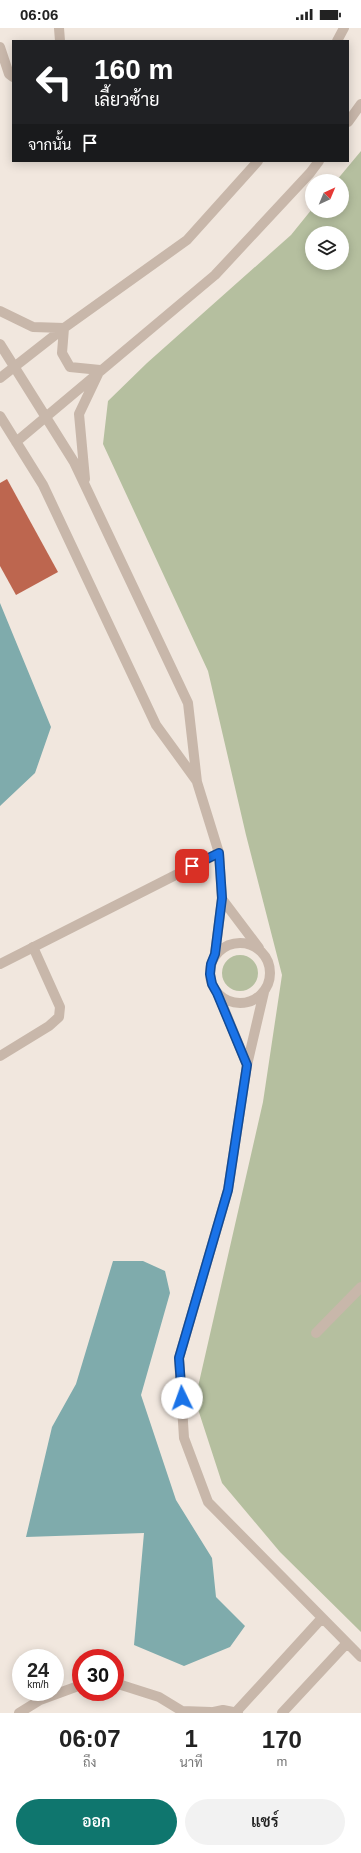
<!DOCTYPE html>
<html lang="th">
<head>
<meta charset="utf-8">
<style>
	body { margin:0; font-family:Arial,Sarabun,sans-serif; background:#f2f2f2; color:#222; height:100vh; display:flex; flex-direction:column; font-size:15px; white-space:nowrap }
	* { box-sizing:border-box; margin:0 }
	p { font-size:13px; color:#767676 }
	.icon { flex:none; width:22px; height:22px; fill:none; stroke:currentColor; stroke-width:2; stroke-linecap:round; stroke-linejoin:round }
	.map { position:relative; height:1685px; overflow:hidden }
	.details { display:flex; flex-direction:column; background:#fff; flex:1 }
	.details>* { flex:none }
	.top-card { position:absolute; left:12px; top:12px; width:337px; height:122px; border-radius:0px; box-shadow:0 2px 10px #0003; background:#202124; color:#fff; overflow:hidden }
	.needle { width:26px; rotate:44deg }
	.tools { position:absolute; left:305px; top:146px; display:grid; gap:8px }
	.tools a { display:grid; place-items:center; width:44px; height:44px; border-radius:50%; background:#fff; box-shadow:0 2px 10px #0003; font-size:20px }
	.speed { position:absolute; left:12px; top:1621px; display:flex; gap:8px; font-size:20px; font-weight:700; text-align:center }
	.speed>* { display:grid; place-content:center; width:52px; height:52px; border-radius:50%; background:#fff; box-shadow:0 2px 10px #0003; line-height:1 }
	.speed small { font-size:10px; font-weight:400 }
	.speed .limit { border:6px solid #d22; background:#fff; color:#111 }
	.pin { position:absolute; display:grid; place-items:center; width:34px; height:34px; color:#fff; margin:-17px; border-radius:8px; box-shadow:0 2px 6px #0006 }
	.me { position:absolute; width:44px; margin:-22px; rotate:357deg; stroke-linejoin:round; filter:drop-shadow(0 0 3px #0008) }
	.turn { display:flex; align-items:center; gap:14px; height:84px; padding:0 16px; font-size:18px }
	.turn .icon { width:52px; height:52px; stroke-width:2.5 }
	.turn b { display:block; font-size:28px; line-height:34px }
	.then { display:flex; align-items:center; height:38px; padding:0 16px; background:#0003; gap:8px; font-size:15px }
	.eta { display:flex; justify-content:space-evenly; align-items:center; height:68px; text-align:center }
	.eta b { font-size:24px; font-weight:600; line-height:28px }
	.cta { display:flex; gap:8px; margin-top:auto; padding:8px 16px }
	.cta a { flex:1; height:46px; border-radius:24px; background:#0f766e; color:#fff; font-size:16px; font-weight:600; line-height:46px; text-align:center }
	.cta a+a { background:#f2f2f2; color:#222 }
	.status { display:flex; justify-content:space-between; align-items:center; height:28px; padding:0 20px; background:#fff; direction:ltr }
	.status svg { height:11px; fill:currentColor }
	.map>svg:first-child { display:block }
	.green { fill:#b5bf9f; fill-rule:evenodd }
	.water { fill:#7fabac }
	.building { fill:#bd664f }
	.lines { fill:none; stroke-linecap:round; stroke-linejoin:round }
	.service { stroke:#c8b7aa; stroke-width:10 }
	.minor { stroke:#c8b7aa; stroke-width:10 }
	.route-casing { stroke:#114b97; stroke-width:10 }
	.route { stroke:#1a73e8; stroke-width:7 }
</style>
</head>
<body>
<div class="status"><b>06:06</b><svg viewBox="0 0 49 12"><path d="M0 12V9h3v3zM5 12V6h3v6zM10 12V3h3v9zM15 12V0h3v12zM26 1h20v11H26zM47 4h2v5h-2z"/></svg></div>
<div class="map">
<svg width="361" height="1685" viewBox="0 0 361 1685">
	<rect width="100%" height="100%" fill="#f1e7de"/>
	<!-- green -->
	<path class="green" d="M361,123v1481l-81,-80 -58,-69 -27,-83 68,-298 19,-127 -36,-140 -38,-164 -105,-227 5,-43 39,-38 144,-128 21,-26v2h30v-30h-6zM312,205h30v30h-30z
		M222 945a18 18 0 1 1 36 0a18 18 0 1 1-36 0Z"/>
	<!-- water -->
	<path class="water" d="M0,575l51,124 -16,46 -35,33z
		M113,1233h30l22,10 5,22 -29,102 35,105 36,58 4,39 29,29 -15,21 -46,19 -50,-21 10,-112 -118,4 26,-110 24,-43z"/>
	<!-- building -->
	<path class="building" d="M7,451l51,93 -42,23 -16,-29v-83z"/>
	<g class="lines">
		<!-- service -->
		<path class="service" d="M0,1028l49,-30 10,-9 1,-10 -27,-60"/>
		<!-- minor -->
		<path class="minor" d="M59,0l1,13
			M337,13l7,-13
			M0,19l9,27 4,3
			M348,94l13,-18
			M0,283l33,16 31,1
			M64,300l-2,25 8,14 30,3
			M0,316l74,118 114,241 9,79 22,71 3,46
			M0,350l64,-50 123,-88 71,-79
			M0,388l43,69 113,240 40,55
			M16,414l199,-167 95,-102 9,-12
			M85,451l-6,-65 19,-40
			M210 945a30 30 0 1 1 60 0a30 30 0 1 1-60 0Z
			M215,926l7,-55 37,49
			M0,936l219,-111
			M218,966l29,71 17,-73
			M247,1037l-19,125 -49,168 5,80 24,64 153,155
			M316,1305l45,-46
			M115,1655l44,14 23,14
			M236,1684l86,-94
			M19,1685l21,-13 41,-15
			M183,1685l-1,-2 29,1
			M209,1685l14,-3 15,3
			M282,1685l65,-70"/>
	</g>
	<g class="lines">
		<!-- route casing -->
		<g class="route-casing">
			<path id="route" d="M182,1370l-3,-40 49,-168 19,-125 -30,-72 -5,-9 -2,-10 1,-10 4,-10 7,-56 -3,-45 -27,13"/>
		</g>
		<!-- route -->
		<use href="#route" class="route"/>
	</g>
</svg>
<div class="tools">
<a><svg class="needle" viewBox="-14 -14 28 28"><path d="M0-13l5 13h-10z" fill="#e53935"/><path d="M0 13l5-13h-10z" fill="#767676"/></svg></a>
<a><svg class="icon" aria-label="layers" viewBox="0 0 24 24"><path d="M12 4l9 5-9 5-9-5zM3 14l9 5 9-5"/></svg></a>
</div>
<div class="speed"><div>24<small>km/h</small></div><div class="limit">30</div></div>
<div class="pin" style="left:192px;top:838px;background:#d93025"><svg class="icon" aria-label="arrive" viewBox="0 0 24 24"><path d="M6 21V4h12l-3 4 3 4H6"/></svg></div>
<svg class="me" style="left:182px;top:1370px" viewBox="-20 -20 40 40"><circle r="19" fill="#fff"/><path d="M0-13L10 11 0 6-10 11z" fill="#1a73e8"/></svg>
<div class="top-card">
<div class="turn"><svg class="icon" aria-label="left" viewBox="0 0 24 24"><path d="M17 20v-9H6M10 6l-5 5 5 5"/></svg><div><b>160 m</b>เลี้ยวซ้าย</div></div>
<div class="then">จากนั้น<svg class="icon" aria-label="arrive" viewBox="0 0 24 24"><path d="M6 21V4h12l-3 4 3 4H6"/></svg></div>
</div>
</div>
<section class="details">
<div class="eta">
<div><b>06:07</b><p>ถึง</p></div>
<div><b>1</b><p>นาที</p></div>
<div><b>170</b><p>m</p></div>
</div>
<div class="cta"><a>ออก</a><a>แชร์</a></div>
</section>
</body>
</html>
